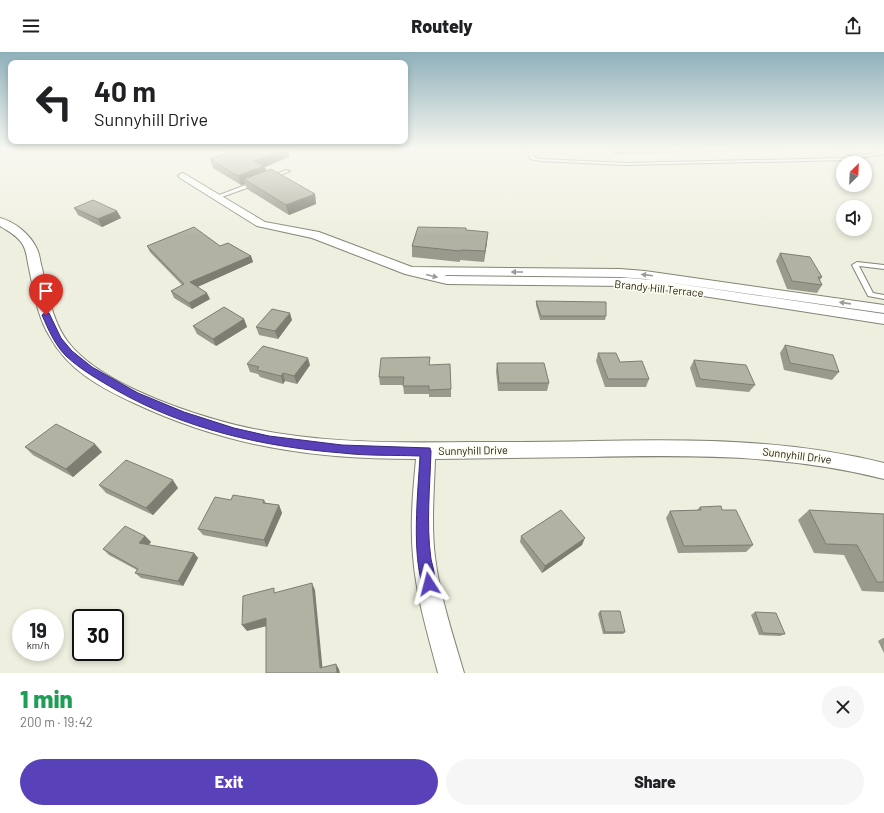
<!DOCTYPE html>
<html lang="en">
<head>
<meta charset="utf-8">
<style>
	body { margin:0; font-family:Barlow,sans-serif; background:#f6f6f6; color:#202124; height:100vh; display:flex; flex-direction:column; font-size:15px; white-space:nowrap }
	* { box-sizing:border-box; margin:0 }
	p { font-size:13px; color:#757577 }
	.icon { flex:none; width:22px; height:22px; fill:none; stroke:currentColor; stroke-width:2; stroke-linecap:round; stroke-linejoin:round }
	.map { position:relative; height:621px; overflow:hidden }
	.details { display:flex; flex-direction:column; background:#fff; flex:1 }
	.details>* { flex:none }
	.hud { position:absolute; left:8px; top:8px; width:400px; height:84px; border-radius:8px; box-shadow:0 2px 6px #0003; background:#fff; color:#202124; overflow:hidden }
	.needle { width:26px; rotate:24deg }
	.buttons { position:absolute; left:836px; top:104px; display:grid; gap:8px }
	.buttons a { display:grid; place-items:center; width:36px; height:36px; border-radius:50%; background:#fff; box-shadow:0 2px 6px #0003; font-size:20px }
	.speed { position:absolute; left:12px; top:557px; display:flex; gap:8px; font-size:20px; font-weight:700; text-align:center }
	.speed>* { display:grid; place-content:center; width:52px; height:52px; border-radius:50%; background:#fff; box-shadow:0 2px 6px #0003; line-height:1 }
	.speed small { font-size:10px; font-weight:400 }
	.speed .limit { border:2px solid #111; border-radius:6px; background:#fff; color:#111 }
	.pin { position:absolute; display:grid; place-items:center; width:34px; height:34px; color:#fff; margin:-41px -17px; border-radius:50% 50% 50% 0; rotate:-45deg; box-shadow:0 0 4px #0007 }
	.pin .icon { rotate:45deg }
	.me { position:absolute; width:44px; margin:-22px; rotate:351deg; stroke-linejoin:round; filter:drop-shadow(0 0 3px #0008) }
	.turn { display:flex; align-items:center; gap:14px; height:84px; padding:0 20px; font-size:18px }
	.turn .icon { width:52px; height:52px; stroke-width:2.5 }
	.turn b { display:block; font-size:28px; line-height:34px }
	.round { display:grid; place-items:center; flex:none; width:42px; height:42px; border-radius:21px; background:#f6f6f6 }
	.headline { display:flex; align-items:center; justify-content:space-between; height:68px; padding:0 20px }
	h1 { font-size:24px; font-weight:800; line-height:30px; color:#1e9e55 }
	.action { display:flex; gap:8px; margin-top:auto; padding:8px 20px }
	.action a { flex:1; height:46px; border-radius:24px; background:#5941ba; color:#fff; font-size:16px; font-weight:800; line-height:46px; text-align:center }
	.action a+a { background:#f6f6f6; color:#202124 }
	header { display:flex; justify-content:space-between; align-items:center; height:52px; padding:0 20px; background:#fff; font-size:18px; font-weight:800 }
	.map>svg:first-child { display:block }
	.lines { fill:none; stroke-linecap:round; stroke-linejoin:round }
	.lane-casing { stroke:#848476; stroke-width:2 }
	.street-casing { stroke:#848476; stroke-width:2 }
	.lane { fill:#fff; fill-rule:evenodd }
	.street { fill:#fff; fill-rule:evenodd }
	.wall { fill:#99998c }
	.shaded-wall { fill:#7d7d72 }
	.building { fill:#b2b2a3; stroke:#7d7d72 }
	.oneway { fill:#9b9b99 }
	.route { fill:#5941ba; stroke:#3a2a79 }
	.labels { text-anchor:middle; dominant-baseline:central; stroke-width:3; stroke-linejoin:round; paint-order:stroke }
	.street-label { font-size:11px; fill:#21211c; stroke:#fdfced }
</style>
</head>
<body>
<header><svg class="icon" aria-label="menu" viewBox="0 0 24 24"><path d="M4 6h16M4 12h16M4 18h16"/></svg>Routely<svg class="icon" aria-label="share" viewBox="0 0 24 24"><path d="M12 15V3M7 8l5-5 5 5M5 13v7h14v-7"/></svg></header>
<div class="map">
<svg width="884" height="621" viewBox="0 0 884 621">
	<rect width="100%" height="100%" fill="#efefe0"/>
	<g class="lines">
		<!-- lane casing -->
		<g class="lane-casing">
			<path id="lane" d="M527,97h4l3,8 7,2 84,4 221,-5 8,-2 -20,-7c7,0 12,2 18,4 11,2 21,1 32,-1v2l-38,6 -221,5 -84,-4 -11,-2z
				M286,118l4,1 -19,8 -4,-1z
				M256,129l3,2 -1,1 -39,14 -5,-1z
				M857,210l27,3v4l-25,-3 14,27 11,2v4l-16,-3 -16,-31z"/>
		</g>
		<!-- street casing -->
		<g class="street-casing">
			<path id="street" d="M875,97h9v5l-8,-3z
				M183,121l82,49 54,10 93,35 208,2 25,2 239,34v8l-239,-34 -25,-2 -176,-2 3,1 181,2 24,2 232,34v10l-232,-36 -24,-2 -181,-2 -42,-10 -93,-36 -55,-12 -77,-48 -2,-2 2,-2z
				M0,166c15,4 30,16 37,31 3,6 3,13 5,19 6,25 10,53 26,74 29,38 104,65 149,78 83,24 170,23 256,22 40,0 80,0 119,-1 100,-2 195,-2 292,22v16c-99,-25 -193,-24 -295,-22 -51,1 -102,1 -154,2 -1,32 -4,65 0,98 5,40 18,78 29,116h-26c-10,-38 -22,-77 -25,-117 -3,-32 0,-65 3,-97 -103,0 -188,-12 -282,-56 -33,-15 -66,-33 -84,-66 -13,-21 -16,-45 -21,-69 -2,-8 -2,-16 -6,-23 -5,-9 -15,-14 -23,-19z"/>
		</g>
		<!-- lane -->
		<use href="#lane" class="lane"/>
		<!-- street -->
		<use href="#street" class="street"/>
	</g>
	<!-- wall -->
	<path class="wall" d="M240,97h48l1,8 -24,10 1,4 49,23 1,10 -27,11 -42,-26 -2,-5 -4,1 -28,-17 -3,-9z
		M609,97h189v1h-15v1l-108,1 -2,-2 -1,3 -60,1z
		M74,156l43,3 4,7 -19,9 -24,-12z
		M466,178l21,12 -3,20 -24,-2v2l-48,-5v-11z
		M147,194h73l31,10 2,6 -56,25 13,12 -18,10 -18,-11 -3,-7 11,-6 -32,-33z
		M780,201l42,24 -2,3 2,5 -5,8 -30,-4 -11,-28z
		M536,249l70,15 -1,4h-65l-4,-15z
		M244,267l3,8 -31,19 -19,-12 -4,-8z
		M292,268l-14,19 -19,-4 -3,-8z
		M785,293l54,27 -7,8 -48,-10 -4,-17z
		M598,301l22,9 29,17 -3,8h-41l-9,-26z
		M694,308l61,25 -6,7 -53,-5 -6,-19z
		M497,311l52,20 -2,8h-49l-2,-20z
		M247,312l63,1 -13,19 -12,-3 -2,3 -23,-7 -2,-3 -8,-2z
		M430,313l21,24v8h-22v-3h-25l-1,-9h-23l-1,-8z
		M25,395l77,5 -29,25 -40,-22z
		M99,433l79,3 -25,27 -47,-22z
		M231,448h33l2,3 13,2 3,8 -15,34 -64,-12 -5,-6z
		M700,455l22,3 31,35 -7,7 -68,1 -12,-35 4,-7 27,-1z
		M809,458l75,4v78l-22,-1 -18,-36 -30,-2 -16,-33z
		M145,484l6,6 -3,3 46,8 4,5 -15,28 -42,-8 -6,-5 2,-3 -28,-15 -6,-6z
		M521,484l61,9 -40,28 -22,-31z
		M600,559l25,21 -2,2h-20l-5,-20z
		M755,560l30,22 -5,2 -21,-1 -8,-20z
		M883,586h1v15l-6,-12z"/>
	<!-- shaded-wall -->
	<path class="shaded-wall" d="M285,97h3l1,8 -24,10 2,9 -23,3 1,5 -4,1 -3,-9 16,-15z
		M315,142l1,10 -27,11 -3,-10z
		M117,159l4,7 -19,9 -4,-8z
		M488,180l-1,10 -3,20 1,-11z
		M251,204l2,6 -60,27 -3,-7z
		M207,241l3,6 -18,10 -3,-6z
		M290,261l2,7 -14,19 -3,-8z
		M244,267l3,8 -31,19 -3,-7z
		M308,306l2,7 -13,19 -3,-8z
		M283,321l2,8 -2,3 -2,-8z
		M95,392l7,8 -29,25 -7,-8z
		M173,428l5,8 -25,27 -7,-7z
		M279,453l3,8 -15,34 -3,-7z
		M145,484l6,6 -6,7 -6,-6z
		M585,486l-3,7 -40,28 3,-7z
		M194,501l4,5 -15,28 -5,-5z
		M312,531l3,7 8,83 -3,-5z
		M266,566l5,7 -24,6 -5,-6z
		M336,612l3,5 1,4h-3z"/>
	<!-- building -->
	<path class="building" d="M240,97h45l-31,12 10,5 -26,10 -28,-17z
		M271,117l44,25 -29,11 -42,-26z
		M93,148l24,11 -19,8 -24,-11z
		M194,175l26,19 8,-3 23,13 -61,26 17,11 -18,10 -18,-12 13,-7 -37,-38z
		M418,175l48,1v2l22,2 -3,19 -24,-1 -1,1 -48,-5z
		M780,201l30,4 12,20h-4l4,8 -30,-4z
		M536,249l70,1v14h-65z
		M224,255l20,12 -31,20 -20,-13z
		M272,257l18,4 -15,18 -19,-4z
		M785,293l48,10 6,17 -49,-9z
		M263,294l45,12 -14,18 -11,-3 -2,3 -24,-6 2,-3 -12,-3z
		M598,301h18l4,9 22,-1 7,18h-41z
		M430,305l-1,8 21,-1 1,25 -22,1v-4h-26l1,-9h-25l2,-19z
		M694,308l52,5 9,20 -55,-6z
		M497,311h47l5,20h-50z
		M56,372l39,20 -29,25 -41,-22z
		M126,408l47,20 -27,28 -47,-23z
		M233,443l31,5 -1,3 16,2 -15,35 -66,-11 17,-32 16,3z
		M721,454l1,4h14l17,35 -69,1 -14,-35 31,-1 -1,-3z
		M561,458l24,28 -40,28 -24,-30z
		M809,458l75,4v68h-7l-20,-37 -31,-1z
		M125,474l20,10 -6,7 55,10 -16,28 -43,-8 3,-4 -35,-20z
		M312,531l8,85 16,-4 1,9h-71v-55l-24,7 1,-29 31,-8v5z
		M600,559h20l5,21h-20z
		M755,560l21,1 9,21 -22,-1z"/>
	<!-- one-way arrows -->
	<defs><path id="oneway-solid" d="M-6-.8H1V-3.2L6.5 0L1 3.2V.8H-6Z"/></defs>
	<g class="oneway">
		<use href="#oneway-solid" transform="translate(517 220) rotate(-180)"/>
		<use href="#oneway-solid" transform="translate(647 223) rotate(-173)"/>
		<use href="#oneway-solid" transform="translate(432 224) rotate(14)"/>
		<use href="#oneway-solid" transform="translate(845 251) rotate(-172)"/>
	</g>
	<!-- sky -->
	<linearGradient id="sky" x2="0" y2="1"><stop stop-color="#8fb0ba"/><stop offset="0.53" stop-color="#f8f8f1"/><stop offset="1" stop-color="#f8f8f1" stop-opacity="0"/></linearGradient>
	<rect width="884" height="184" fill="url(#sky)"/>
	<!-- route -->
	<path class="route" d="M46,260l3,1 12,25 11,13 20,16 46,26 46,19 50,16 35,8 73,9 88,3 1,3c-1,36 -5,73 0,108 2,9 6,21 3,30l-5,2 -5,-2c-13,-33 -6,-97 -4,-133 -26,-1 -52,0 -78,-3 -78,-6 -158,-24 -226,-63 -17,-10 -35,-20 -50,-34 -11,-11 -18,-27 -24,-41z"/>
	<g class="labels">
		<!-- street labels -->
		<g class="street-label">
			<text transform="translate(659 236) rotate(6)">Brandy Hill Terrace</text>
			<text transform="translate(473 398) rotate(-1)">Sunnyhill Drive</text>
			<text transform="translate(797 403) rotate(7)">Sunnyhill Drive</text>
		</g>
	</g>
</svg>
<div class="buttons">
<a><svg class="needle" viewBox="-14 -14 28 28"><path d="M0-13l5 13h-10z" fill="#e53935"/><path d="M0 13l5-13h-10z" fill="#757577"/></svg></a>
<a><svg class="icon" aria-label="sound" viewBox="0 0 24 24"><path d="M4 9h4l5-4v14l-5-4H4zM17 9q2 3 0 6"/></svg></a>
</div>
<div class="speed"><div>19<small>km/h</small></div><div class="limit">30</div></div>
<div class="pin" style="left:46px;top:263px;background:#d93025"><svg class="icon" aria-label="arrive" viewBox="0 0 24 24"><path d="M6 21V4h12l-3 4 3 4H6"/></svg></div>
<svg class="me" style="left:429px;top:532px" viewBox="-20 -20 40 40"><path d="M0-17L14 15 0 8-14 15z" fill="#5941ba" stroke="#fff" stroke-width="4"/></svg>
<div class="hud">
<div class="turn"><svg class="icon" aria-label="left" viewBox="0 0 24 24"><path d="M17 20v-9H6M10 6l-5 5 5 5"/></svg><div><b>40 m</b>Sunnyhill Drive</div></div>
</div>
</div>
<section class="details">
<div class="headline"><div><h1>1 min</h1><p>200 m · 19:42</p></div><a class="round"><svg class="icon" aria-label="close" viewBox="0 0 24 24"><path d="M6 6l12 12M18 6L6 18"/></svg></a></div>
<div class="action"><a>Exit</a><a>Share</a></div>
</section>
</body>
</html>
